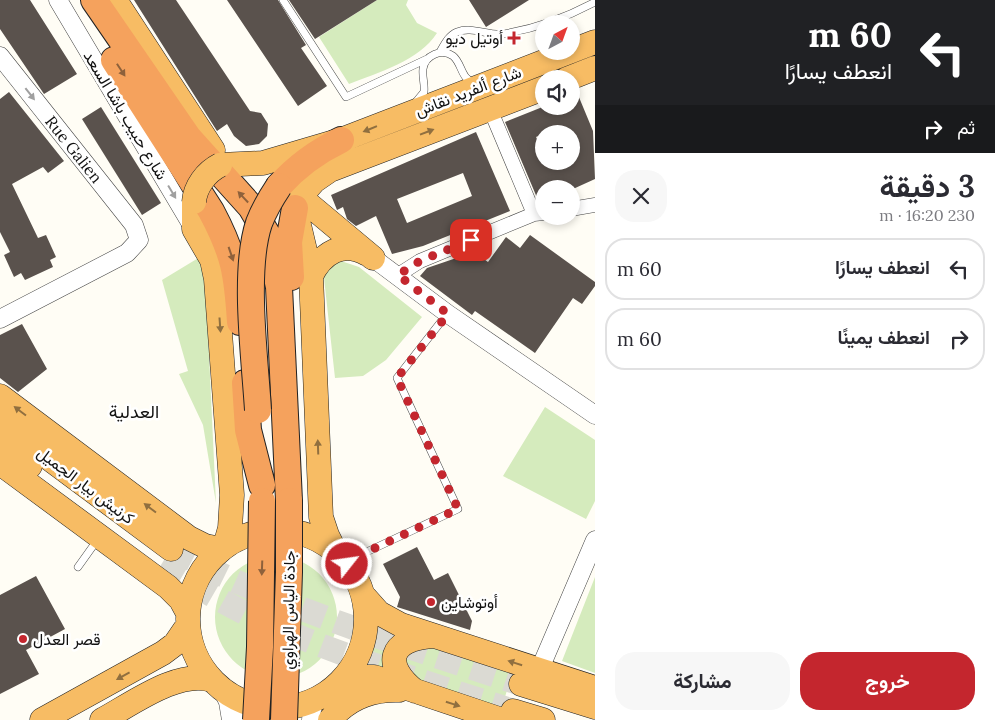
<!DOCTYPE html>
<html lang="ar">
<head>
<meta charset="utf-8">
<style>
	body { margin:0; font-family:Lora,Vazirmatn,serif; background:#f7f7f7; color:#2b2b33; direction:rtl; height:100vh; display:flex; flex-direction:column; font-size:19px; white-space:nowrap }
	* { box-sizing:border-box; margin:0 }
	p { font-size:16px; color:#7c7c81 }
	.icon { flex:none; width:28px; height:28px; fill:none; stroke:currentColor; stroke-width:2; stroke-linecap:round; stroke-linejoin:round }
	.map { position:relative; flex:1; overflow:hidden; direction:ltr }
	.panel { display:flex; flex-direction:column; background:#fff; width:400px }
	.panel>* { flex:none }
	.top-card { background:#202124; color:#fff; overflow:hidden }
	.needle { width:32px; rotate:41deg }
	.tools { position:absolute; left:535px; top:15px; display:grid; gap:10px }
	.tools a { display:grid; place-items:center; width:45px; height:45px; border-radius:50%; background:#fff; box-shadow:0 2px 8px #0003; font-size:25px }
	.pin { position:absolute; display:grid; place-items:center; width:42px; height:42px; color:#fff; margin:-21px; border-radius:10px; box-shadow:0 2px 8px #0006 }
	.me { position:absolute; width:55px; margin:-28px; rotate:60deg; stroke-linejoin:round; filter:drop-shadow(0 0 4px #0008) }
	.turn { display:flex; align-items:center; gap:18px; height:105px; padding:0 20px; font-size:22px }
	.turn .icon { width:65px; height:65px; stroke-width:2.5 }
	.turn b { display:block; font-size:35px; line-height:42px }
	.then { display:flex; align-items:center; height:48px; padding:0 20px; background:#0003; gap:10px; font-size:19px }
	.round { display:grid; place-items:center; flex:none; width:52px; height:52px; border-radius:20px; background:#f7f7f7 }
	.headline { display:flex; align-items:center; justify-content:space-between; height:85px; padding:0 20px }
	h1 { font-size:30px; font-weight:700; line-height:38px }
	.cta { display:flex; gap:10px; margin-top:auto; padding:10px 20px }
	.cta a { flex:1; height:58px; border-radius:20px; background:#c4262e; color:#fff; font-size:20px; font-weight:700; line-height:58px; text-align:center }
	.cta a+a { background:#f7f7f7; color:#2b2b33 }
	ul { padding:0; list-style:none }
	li { display:flex; align-items:center; gap:15px; height:62px; margin:0 10px 8px; padding:0 10px; border:2px solid #e1e1e2; border-radius:20px }
	li div { flex:1 }
	li b { display:block; font-size:19px }
	li em { font-style:normal }
	main { display:flex; flex:1; min-height:0 }
	.map>svg:first-child { display:block }
	.green { fill:#d5ebbd }
	.building { fill:#5a524d; fill-rule:evenodd }
	.lines { fill:none; stroke-linecap:round; stroke-linejoin:round }
	.trunk-tunnel { stroke:#dbdad3; stroke-width:24; stroke-dasharray:24 12; stroke-linecap:butt }
	.service-casing { stroke:#444; stroke-width:8 }
	.minor-casing { stroke:#444; stroke-width:15 }
	.tertiary-casing { stroke:#444; stroke-width:19 }
	.trunk-casing { stroke:#222; stroke-width:25 }
	.motorway-casing { stroke:#222; stroke-width:28 }
	.service { stroke:#fff; stroke-width:7 }
	.minor { stroke:#fff; stroke-width:14 }
	.tertiary { stroke:#fff; stroke-width:18 }
	.trunk { stroke:#f7bc64; stroke-width:24 }
	.motorway { stroke:#f5a25d; stroke-width:26 }
	.trunk-bridge-casing { stroke:#222; stroke-width:25; stroke-linecap:butt }
	.motorway-bridge-casing { stroke:#222; stroke-width:28; stroke-linecap:butt }
	.trunk-bridge { stroke:#f7bc64; stroke-width:24 }
	.motorway-bridge { stroke:#f5a25d; stroke-width:26 }
	.oneway { fill:#8e613b }
	.oneway2 { fill:#a0a0a0 }
	.oneway3 { fill:#906f3f }
	.route { stroke:#c4262e; stroke-width:9; stroke-dasharray:0 16.2 }
	.poi-dot { fill:#c4262e; stroke:#fff; stroke-width:2 }
	.labels { text-anchor:middle; dominant-baseline:central; stroke-width:5; stroke-linejoin:round; paint-order:stroke }
	.poi-label { font-size:16px; fill:#111; stroke:#fff; text-anchor:start }
	.street-label { font-size:16px; fill:#111; stroke:#fff }
	.neighbourhood-label { font-size:18px; fill:#111; stroke:#fff }
</style>
</head>
<body>
<main>
<section class="panel">
<div class="top-card">
<div class="turn"><svg class="icon" aria-label="left" viewBox="0 0 24 24"><path d="M17 20v-9H6M10 6l-5 5 5 5"/></svg><div><b>60 m</b>انعطف يسارًا</div></div>
<div class="then">ثم<svg class="icon" aria-label="right" viewBox="0 0 24 24"><path d="M7 20v-9h11M14 6l5 5-5 5"/></svg></div>
</div>
<div class="headline"><div><h1>3 دقيقة</h1><p>230 m · 16:20</p></div><a class="round"><svg class="icon" aria-label="close" viewBox="0 0 24 24"><path d="M6 6l12 12M18 6L6 18"/></svg></a></div>
<ul>
<li><svg class="icon" aria-label="left" viewBox="0 0 24 24"><path d="M17 20v-9H6M10 6l-5 5 5 5"/></svg><div><b>انعطف يسارًا</b></div><em>60 m</em></li>
<li><svg class="icon" aria-label="right" viewBox="0 0 24 24"><path d="M7 20v-9h11M14 6l5 5-5 5"/></svg><div><b>انعطف يمينًا</b></div><em>60 m</em></li>
</ul>
<div class="cta"><a>خروج</a><a>مشاركة</a></div>
</section>
<div class="map">
<svg width="595" height="720" viewBox="0 0 595 720">
	<rect width="100%" height="100%" fill="#fffdf5"/>
	<!-- green -->
	<path class="green" d="M377,0h31l-2,5 11,18 20,10c-18,28 -58,39 -88,51l-30,-47z
		M200,257l5,13 11,233 -13,-78 -24,-51 9,-3 -26,-91z
		M341,261l18,6 63,50 -36,43 -23,16 -28,2 -11,-100 7,-15z
		M545,407l50,33v61l-9,18 -83,-43z
		M215 617a61 61 0 1 1 122 0a61 61 0 1 1-122 0Z
		M595,577v96l-33,-12z
		M378,634l20,8 -11,28 -25,-2 9,-11z
		M423,645l89,29 -11,36 -93,-29 -5,-27z"/>
	<!-- building -->
	<path class="building" d="M0,0h30l47,74 -33,20 -44,-65z
		M134,0h42l74,111 11,2 7,11 -1,12 -8,8 -13,2 -12,-10 -7,-12 -10,7z
		M227,0h51l28,45 -5,3 26,38 -29,20z
		M289,0h88l-62,39z
		M469,0h60l-43,27z
		M576,90l17,41 2,48 -22,10h-29v8l-6,3 -33,-78 40,-16h26v-14zM558,127l2,7h11v27l-22,3 -5,-3v-7l-8,-17z
		M9,92l55,69 -16,12 -5,-6 -31,17 26,54 8,-3 10,22 -6,3 3,7 -28,13 -4,-7 -7,4 -10,-22 6,-3 -10,-20v-133z
		M101,107l60,96 -19,12 -60,-96z
		M476,132l34,79 -87,35 -31,8 -16,-38 -20,10 -9,-7 -4,-12 -6,3 -6,-15zM463,173l9,23 -65,27 -10,-24z
		M530,235l65,47v4l-13,18 -9,-6 -38,55 -60,-42 -3,4 -52,-39 7,-8 47,-16 14,10 18,-25 14,11z
		M22,324l25,45 -29,23 -18,-14v-43z
		M417,547l17,33 14,-7 24,48 -2,9 -73,-23 3,-10 -17,-33z
		M36,576l29,53 -39,21 13,24 -39,20v-99z"/>
	<g class="lines">
		<!-- trunk-tunnel -->
		<path class="trunk-tunnel" d="M171,549c24,11 47,25 71,35 91,40 185,69 279,100
			M161,565c36,21 71,44 110,60 78,34 161,59 242,86"/>
		<!-- service casing -->
		<g class="service-casing">
			<path id="service" d="M283,0l63,97 83,-39
				M440,52c4,-7 8,-16 17,-20 15,-6 31,4 46,2 31,-5 64,-17 92,-32
				M415,103l9,-11c1,-8 -2,-15 -1,-23 2,-14 19,-21 30,-13 9,7 8,24 21,26
				M347,564l11,-8 100,-47 -61,-131 50,-64
				M78,567l20,-28"/>
		</g>
		<!-- minor casing -->
		<g class="minor-casing">
			<path id="minor" d="M490,109l44,105
				M571,209l24,-4
				M398,275l22,-14 114,-47 10,-1"/>
		</g>
		<!-- tertiary casing -->
		<g class="tertiary-casing">
			<g id="tertiary">
				<path d="M58,0l136,229"/>
				<path id="s1" d="M0,56l134,169 5,15 -12,13 -127,66"/>
				<path d="M373,258l75,56 147,101"/>
				<path d="M539,671l56,-131"/>
				<path d="M222,689l6,13 3,18"/>
				<path d="M238,720l20,-6 8,1"/>
				<path d="M311,720l2,-20"/>
			</g>
		</g>
		<!-- trunk casing -->
		<g class="trunk-casing">
			<path id="trunk" d="M115,0l98,150
				M567,79l28,-11
				M220,165l43,-2 78,-23 254,-98
				M300,197l73,61
				M194,202v27l18,31 4,19 16,216 -2,33 -5,18
				M311,276c11,-23 32,-36 56,-22
				M0,396l189,142 16,8 16,3
				M0,422l171,127
				M0,443l30,23
				M0,463l168,124 13,13 7,13
				M188 619a89 89 0 1 1 178 0a89 89 0 1 1-178 0Z
				M335,551l-8,-16 -6,-18 -10,-241 -16,-68 5,-11 14,-16 16,-11 214,-82
				M363,595l16,18 22,12 194,63
				M340,682l15,-5h19l128,43
				M521,684l74,23
				M415,691c-33,-26 -26,-52 17,-55
				M513,711l30,9
				M42,720l121,-67 12,-9 13,-19
				M102,720c30,-16 76,-51 110,-40
				M330,720c17,-21 41,-31 69,-30"/>
		</g>
		<!-- motorway casing -->
		<g class="motorway-casing">
			<path id="motorway" d="M94,0l95,138 62,69 17,29 11,51 10,214
				M114,60l97,151c23,43 26,63 29,111
				M279,186c18,-20 37,-34 62,-46
				M291,277l-2,-35 6,-34
				M245,383l3,47 14,55"/>
		</g>
		<!-- service -->
		<use href="#service" class="service"/>
		<!-- minor -->
		<use href="#minor" class="minor"/>
		<!-- tertiary -->
		<use href="#tertiary" class="tertiary"/>
		<!-- trunk -->
		<use href="#trunk" class="trunk"/>
		<!-- motorway -->
		<use href="#motorway" class="motorway"/>
		<!-- trunk-bridge casing -->
		<g class="trunk-bridge-casing">
			<path id="trunk-bridge" d="M194,202c1,-15 12,-30 26,-37"/>
		</g>
		<!-- motorway-bridge casing -->
		<g class="motorway-bridge-casing">
			<path id="motorway-bridge" d="M258,410c-3,-51 -15,-139 1,-187 5,-13 12,-25 20,-37
				M256,720l4,-73 2,-146
				M284,720l5,-148v-71"/>
		</g>
		<!-- trunk-bridge -->
		<use href="#trunk-bridge" class="trunk-bridge"/>
		<!-- motorway-bridge -->
		<use href="#motorway-bridge" class="motorway-bridge"/>
	</g>
	<!-- one-way arrows -->
	<defs><path id="oneway-solid" d="M-6-.8H1V-3.2L6.5 0L1 3.2V.8H-6Z" transform="scale(1.25)"/></defs>
	<g class="oneway">
		<use href="#oneway-solid" transform="translate(121 70) rotate(57)"/>
		<use href="#oneway-solid" transform="translate(243 197) rotate(-133)"/>
		<use href="#oneway-solid" transform="translate(231 254) rotate(71)"/>
		<use href="#oneway-solid" transform="translate(262 568) rotate(92)"/>
	</g>
	<g class="oneway2">
		<use href="#oneway-solid" transform="translate(30 94) rotate(52)"/>
		<use href="#oneway-solid" transform="translate(172 192) rotate(59)"/>
	</g>
	<g class="oneway3">
		<use href="#oneway-solid" transform="translate(370 129) rotate(158)"/>
		<use href="#oneway-solid" transform="translate(427 132) rotate(-21)"/>
		<use href="#oneway-solid" transform="translate(220 325) rotate(86)"/>
		<use href="#oneway-solid" transform="translate(20 411) rotate(-143)"/>
		<use href="#oneway-solid" transform="translate(318 447) rotate(-92)"/>
		<use href="#oneway-solid" transform="translate(150 508) rotate(-143)"/>
		<use href="#oneway-solid" transform="translate(515 663) rotate(-162)"/>
		<use href="#oneway-solid" transform="translate(123 676) rotate(151)"/>
		<use href="#oneway-solid" transform="translate(453 704) rotate(18)"/>
	</g>
	<g class="lines">
		<!-- route -->
		<path class="route" d="M347,564l11,-8 100,-47 -61,-131 51,-64 -50,-39 22,-14 51,-21"/>
	</g>
	<!-- markers -->
	<g class="poi-dot">
		<path d="M511.5 30.5h5v5h5v5h-5v5h-5v-5h-5v-5h5z"/>
		<circle cx="431" cy="602" r="5"/>
		<circle cx="23" cy="639" r="5"/>
	</g>
	<g class="labels">
		<!-- poi labels -->
		<g class="poi-label">
			<text x="503" y="38" text-anchor="end">أوتيل ديو</text>
			<text x="441" y="602">أوتوشاين</text>
			<text x="33" y="639">قصر العدل</text>
		</g>
		<!-- street labels -->
		<g class="street-label">
			<text transform="translate(468 91) rotate(-21)">شارع ألفريد نقاش</text>
			<text transform="translate(126 115) rotate(59)">شارع حبيب باشا السعد</text>
			<text stroke="none"><textPath href="#s1" startOffset="119">Rue Galien</textPath></text>
			<text transform="translate(86 485) rotate(37)">كرنيش بيار الجميل</text>
			<text transform="translate(288 610) rotate(-89)">جادة الياس الهراوي</text>
		</g>
		<!-- neighbourhood labels -->
		<g class="neighbourhood-label">
			<text x="134" y="411">العدلية</text>
		</g>
	</g>
</svg>
<div class="tools">
<a><svg class="needle" viewBox="-14 -14 28 28"><path d="M0-13l5 13h-10z" fill="#e53935"/><path d="M0 13l5-13h-10z" fill="#7c7c81"/></svg></a>
<a><svg class="icon" aria-label="sound" viewBox="0 0 24 24"><path d="M4 9h4l5-4v14l-5-4H4zM17 9q2 3 0 6"/></svg></a>
<a>+</a>
<a>−</a>
</div>
<div class="pin" style="left:471px;top:240px;background:#d93025"><svg class="icon" aria-label="arrive" viewBox="0 0 24 24"><path d="M6 21V4h12l-3 4 3 4H6"/></svg></div>
<svg class="me" style="left:347px;top:564px" viewBox="-20 -20 40 40"><circle r="17" fill="#c4262e" stroke="#fff" stroke-width="3"/><path d="M0-11L8 9 0 5-8 9z" fill="#fff"/></svg>
</div>
</main>
</body>
</html>
